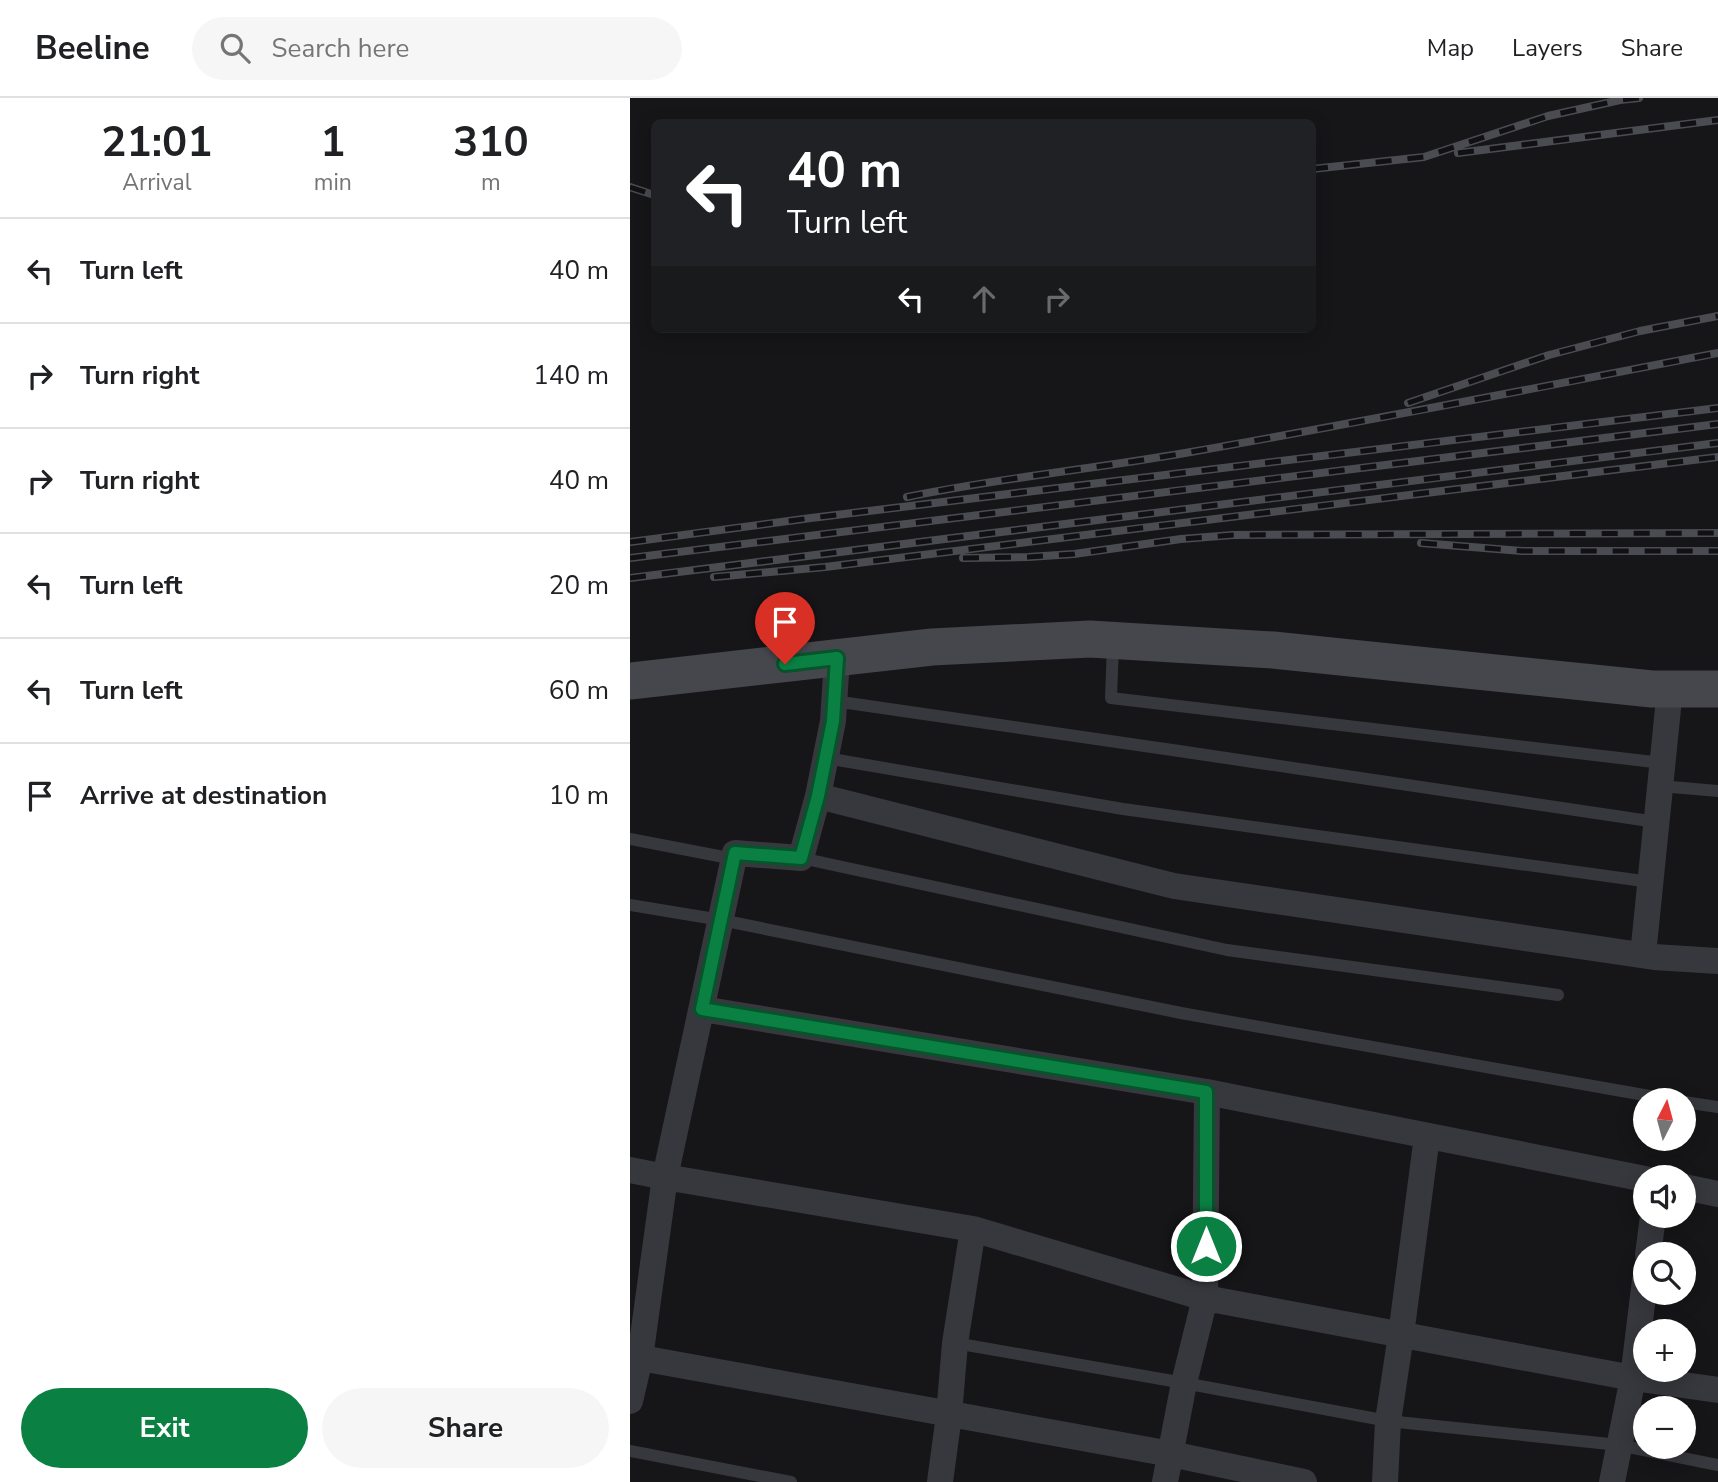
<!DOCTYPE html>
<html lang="en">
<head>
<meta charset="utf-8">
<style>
	body { margin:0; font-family:"Nunito Sans",sans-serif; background:#f6f6f6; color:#202124; height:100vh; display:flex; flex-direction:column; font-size:26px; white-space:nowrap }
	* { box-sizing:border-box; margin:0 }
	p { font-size:23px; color:#757577 }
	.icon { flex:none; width:38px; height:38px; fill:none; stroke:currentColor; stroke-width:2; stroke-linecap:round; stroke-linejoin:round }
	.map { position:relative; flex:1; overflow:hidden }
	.details { display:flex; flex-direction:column; background:#fff; width:630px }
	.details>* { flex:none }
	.banner { position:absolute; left:21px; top:21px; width:665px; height:214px; border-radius:10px; box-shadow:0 4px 18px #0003; background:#202124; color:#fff; overflow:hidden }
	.needle { width:46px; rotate:6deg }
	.fabs { position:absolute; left:1003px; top:990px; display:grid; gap:14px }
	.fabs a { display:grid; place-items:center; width:63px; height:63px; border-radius:50%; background:#fff; box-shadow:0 4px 18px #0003; font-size:35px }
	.pin { position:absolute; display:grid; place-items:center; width:60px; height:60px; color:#fff; margin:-72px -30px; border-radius:50% 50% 50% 0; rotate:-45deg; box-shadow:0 0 7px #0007 }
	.pin .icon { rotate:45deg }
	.me { position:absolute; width:77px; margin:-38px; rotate:0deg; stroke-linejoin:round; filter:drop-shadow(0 0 5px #0008) }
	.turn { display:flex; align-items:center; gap:24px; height:147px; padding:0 21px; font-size:32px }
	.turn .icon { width:91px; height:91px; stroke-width:2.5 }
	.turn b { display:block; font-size:49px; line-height:60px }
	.lanes { display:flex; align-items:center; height:66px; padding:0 21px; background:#0003; justify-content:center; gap:35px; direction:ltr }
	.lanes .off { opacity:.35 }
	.eta { display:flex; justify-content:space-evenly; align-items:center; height:119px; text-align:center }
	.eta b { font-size:42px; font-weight:700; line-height:49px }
	.primary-button { display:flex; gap:14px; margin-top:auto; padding:14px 21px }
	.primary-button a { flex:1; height:80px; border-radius:42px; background:#0b8043; color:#fff; font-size:28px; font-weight:700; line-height:80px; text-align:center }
	.primary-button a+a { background:#f6f6f6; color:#202124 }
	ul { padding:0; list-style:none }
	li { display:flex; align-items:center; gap:21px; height:105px; padding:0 21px; border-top:2px solid #e0e0e0 }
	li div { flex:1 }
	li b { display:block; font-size:26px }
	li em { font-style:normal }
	header { display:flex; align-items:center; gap:42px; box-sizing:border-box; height:98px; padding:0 35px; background:#fff; border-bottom:2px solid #e0e0e0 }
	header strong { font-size:33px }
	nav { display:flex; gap:38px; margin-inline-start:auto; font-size:24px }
	.search { width:490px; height:63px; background:#f6f6f6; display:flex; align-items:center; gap:18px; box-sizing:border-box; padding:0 24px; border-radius:38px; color:#757577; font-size:26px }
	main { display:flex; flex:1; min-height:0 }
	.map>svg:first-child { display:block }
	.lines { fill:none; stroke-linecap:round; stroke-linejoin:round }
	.service { stroke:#37383d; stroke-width:12 }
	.minor { stroke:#37383d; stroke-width:26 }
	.secondary { stroke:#45474d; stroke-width:37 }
	.rail-casing { stroke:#4a4c52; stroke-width:8 }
	.rail { stroke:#111113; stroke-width:5; stroke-dasharray:16; stroke-linecap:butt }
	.route-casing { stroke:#07532c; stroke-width:18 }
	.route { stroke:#0b8043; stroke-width:12 }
</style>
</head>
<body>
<header>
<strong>Beeline</strong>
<div class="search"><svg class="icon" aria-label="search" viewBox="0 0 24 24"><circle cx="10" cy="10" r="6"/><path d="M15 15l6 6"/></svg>Search here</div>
<nav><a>Map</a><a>Layers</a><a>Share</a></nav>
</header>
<main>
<section class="details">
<div class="eta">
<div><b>21:01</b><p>Arrival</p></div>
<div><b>1</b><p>min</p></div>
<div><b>310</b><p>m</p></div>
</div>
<ul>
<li><svg class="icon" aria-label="left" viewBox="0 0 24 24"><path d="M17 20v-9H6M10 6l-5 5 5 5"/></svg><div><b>Turn left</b></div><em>40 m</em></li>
<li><svg class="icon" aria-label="right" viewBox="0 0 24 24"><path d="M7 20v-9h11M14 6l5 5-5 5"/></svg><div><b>Turn right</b></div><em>140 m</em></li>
<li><svg class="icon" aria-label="right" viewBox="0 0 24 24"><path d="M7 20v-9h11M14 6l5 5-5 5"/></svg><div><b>Turn right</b></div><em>40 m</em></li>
<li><svg class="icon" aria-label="left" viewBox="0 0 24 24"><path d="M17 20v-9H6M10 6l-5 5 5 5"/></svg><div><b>Turn left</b></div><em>20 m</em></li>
<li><svg class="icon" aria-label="left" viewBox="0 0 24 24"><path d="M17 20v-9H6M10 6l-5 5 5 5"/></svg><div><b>Turn left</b></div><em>60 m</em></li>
<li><svg class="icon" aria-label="arrive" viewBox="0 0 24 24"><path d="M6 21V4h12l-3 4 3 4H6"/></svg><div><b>Arrive at destination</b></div><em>10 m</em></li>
</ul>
<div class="primary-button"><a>Exit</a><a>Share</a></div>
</section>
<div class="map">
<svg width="1088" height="1384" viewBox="0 0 1088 1384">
	<rect width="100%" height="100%" fill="#161618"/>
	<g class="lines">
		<!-- service -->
		<path class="service" d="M483,547l-2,53 551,65
			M204,603l345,50 477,71
			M196,660l297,51 527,73
			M1030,688l58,5
			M0,741l104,20
			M171,760l426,92 331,45
			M0,807l91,15 460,93 497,88
			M1054,1004l34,5
			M325,1245l229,40 204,38 231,24 99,20
			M0,1353l161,31"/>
		<!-- minor -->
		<path class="minor" d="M188,698l356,90 480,71 64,4
			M1013,857l27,-266
			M72,911l505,83 438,87
			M0,1072l35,7 70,-324 66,5 17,-62 15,-75 4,-63
			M1054,1089l34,7
			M1018,1157l5,-39
			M0,1258l541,98 133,28
			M0,1303l10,-43 25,-181 308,52 232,69 428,80 85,12
			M310,1384l9,-67 6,-72 18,-114
			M535,1384l19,-99 21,-85 2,-206
			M755,1384l3,-61 13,-86 26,-199
			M982,1384l21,-104 12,-98"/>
		<!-- secondary -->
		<path class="secondary" d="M0,583l302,-34 158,-8 183,11 379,39h66"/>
		<!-- rail casing -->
		<g class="rail-casing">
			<path id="rail" d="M828,55l260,-33
				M682,71l112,-12 124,-41 72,-16 19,-2
				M0,89l24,8
				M778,305l141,-48 91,-24 78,-15
				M277,399c92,-19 186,-28 278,-44 178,-31 356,-66 533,-100
				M0,444l181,-24 907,-110
				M791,445l101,8h196
				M0,460l1088,-134
				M333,460l65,-1 46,-3 107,-15 52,-4 485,-2
				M84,479l111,-10 893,-110
				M0,480l1088,-135"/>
		</g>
		<!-- rail -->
		<use href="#rail" class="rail"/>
	</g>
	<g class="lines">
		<!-- route casing -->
		<g class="route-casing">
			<path id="route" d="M155,566l52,-6 -4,63 -15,75 -17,62 -66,-5 -33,156 504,83v154"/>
		</g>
		<!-- route -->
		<use href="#route" class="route"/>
	</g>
</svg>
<div class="fabs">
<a><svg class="needle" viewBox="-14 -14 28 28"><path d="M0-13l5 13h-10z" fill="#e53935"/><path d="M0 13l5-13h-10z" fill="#757577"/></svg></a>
<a><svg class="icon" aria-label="sound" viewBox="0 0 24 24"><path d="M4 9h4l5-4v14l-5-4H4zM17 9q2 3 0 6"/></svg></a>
<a><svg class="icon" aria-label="search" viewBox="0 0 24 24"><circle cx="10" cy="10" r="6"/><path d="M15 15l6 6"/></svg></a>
<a>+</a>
<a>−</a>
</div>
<div class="pin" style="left:155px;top:566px;background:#d93025"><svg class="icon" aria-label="arrive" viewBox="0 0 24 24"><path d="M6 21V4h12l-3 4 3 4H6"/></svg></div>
<svg class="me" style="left:576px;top:1148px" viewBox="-20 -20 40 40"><circle r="17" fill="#0b8043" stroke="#fff" stroke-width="3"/><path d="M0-11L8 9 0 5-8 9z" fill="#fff"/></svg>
<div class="banner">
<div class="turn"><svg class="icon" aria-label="left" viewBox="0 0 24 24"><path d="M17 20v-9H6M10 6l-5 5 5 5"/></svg><div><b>40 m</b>Turn left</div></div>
<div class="lanes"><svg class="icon" aria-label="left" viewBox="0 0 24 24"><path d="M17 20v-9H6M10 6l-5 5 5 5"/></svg><svg class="icon off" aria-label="ahead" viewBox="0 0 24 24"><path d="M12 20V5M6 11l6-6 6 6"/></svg><svg class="icon off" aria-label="right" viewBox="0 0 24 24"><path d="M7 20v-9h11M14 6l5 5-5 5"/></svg></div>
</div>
</div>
</main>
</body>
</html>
